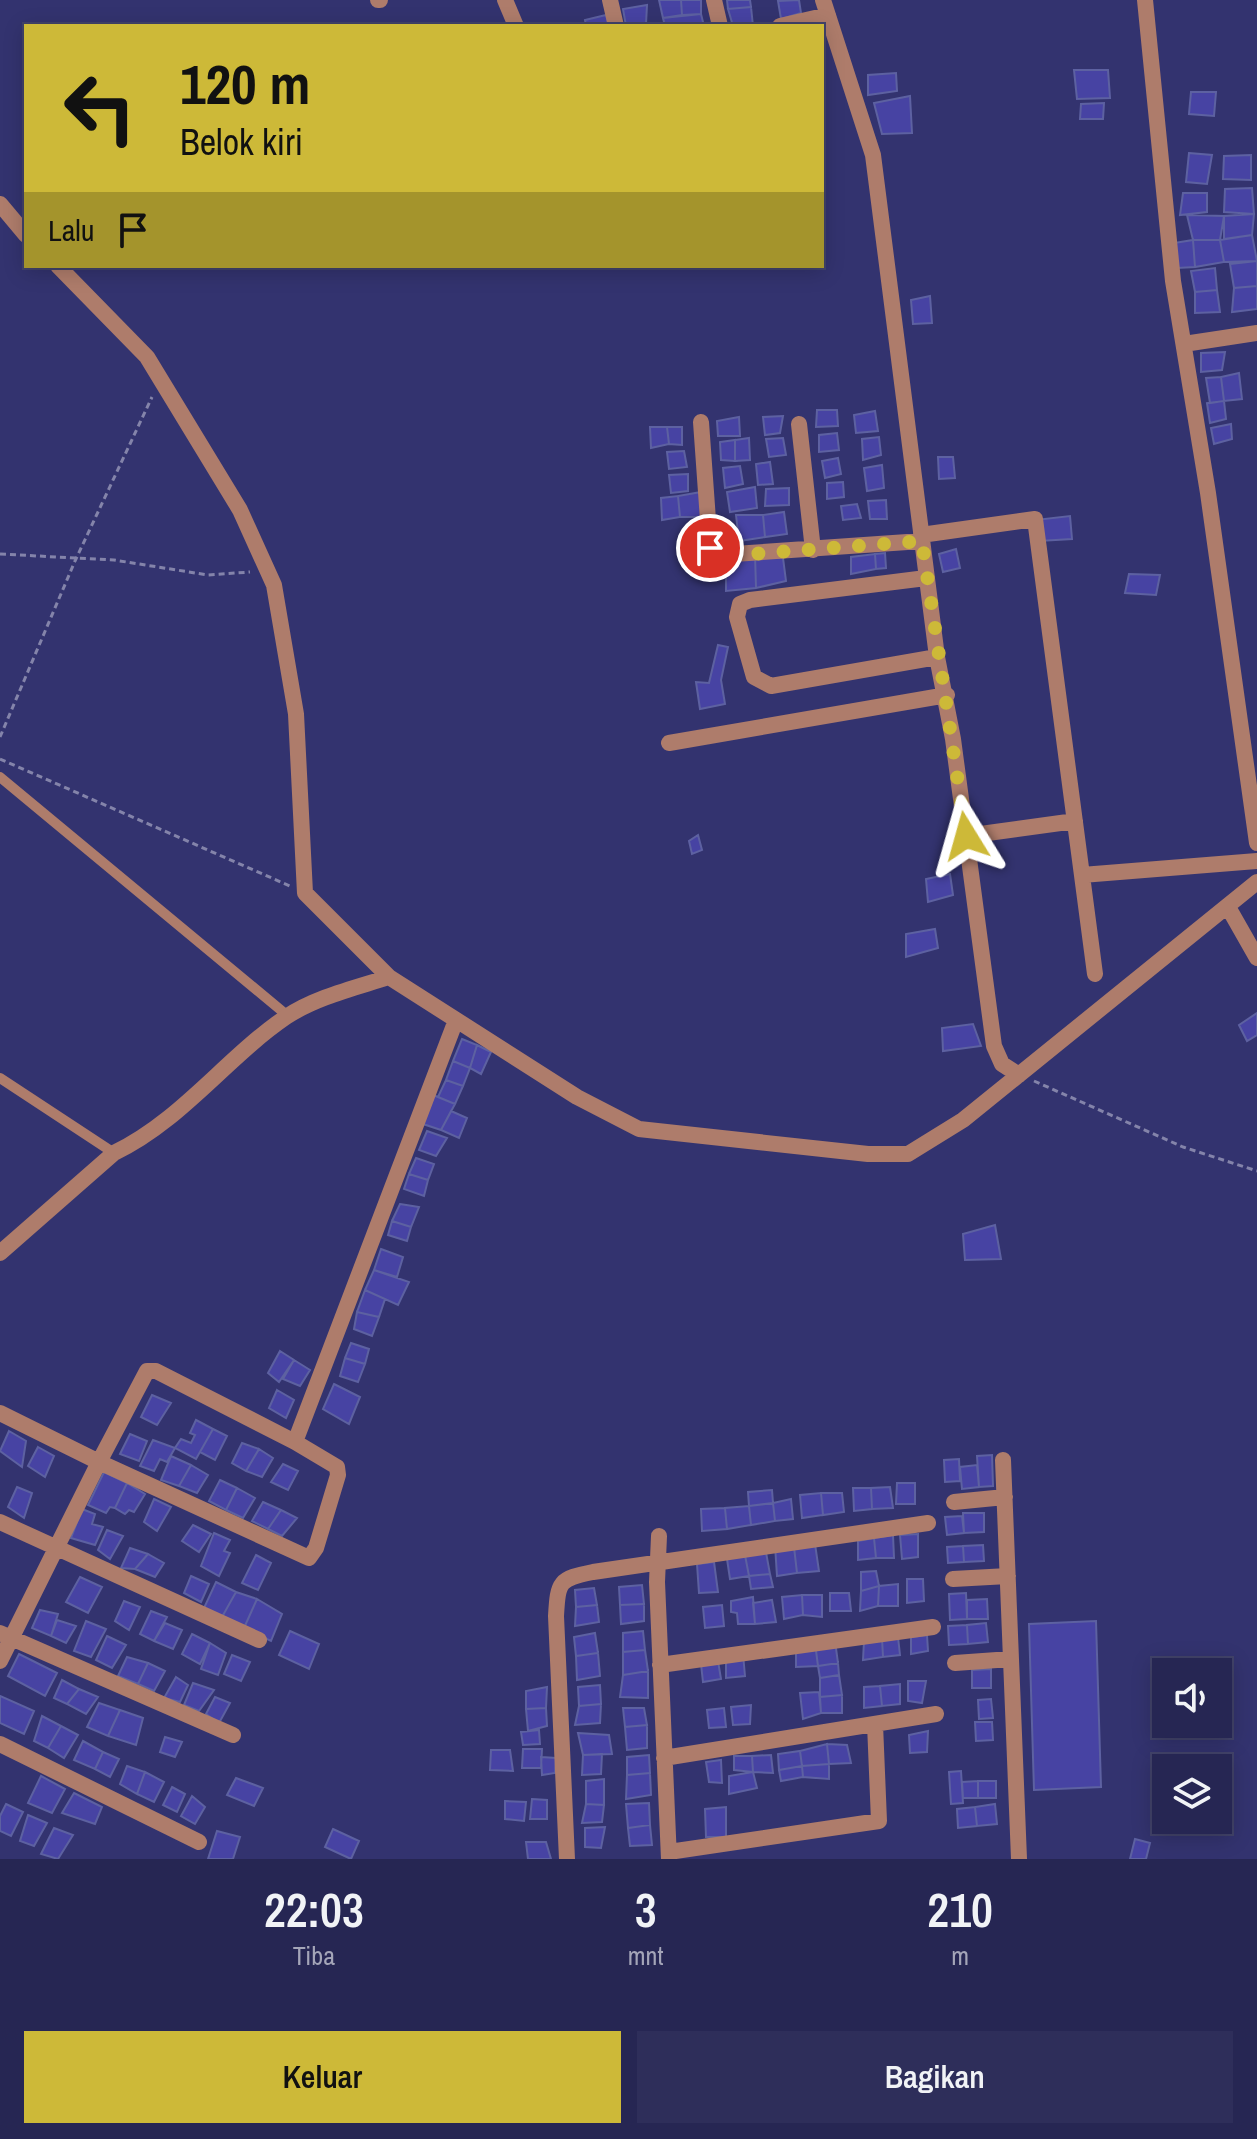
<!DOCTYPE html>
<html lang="id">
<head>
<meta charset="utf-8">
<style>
	body { margin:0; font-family:"Archivo Narrow",sans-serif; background:#2e2e5a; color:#f1f3f6; height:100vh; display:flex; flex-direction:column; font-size:30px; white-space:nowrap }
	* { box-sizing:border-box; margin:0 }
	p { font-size:26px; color:#a4a5b8 }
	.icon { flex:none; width:44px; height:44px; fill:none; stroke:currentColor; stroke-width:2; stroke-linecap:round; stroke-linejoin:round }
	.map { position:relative; height:1859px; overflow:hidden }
	.side { display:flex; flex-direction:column; background:#262653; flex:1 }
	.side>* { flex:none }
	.top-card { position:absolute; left:24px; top:24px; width:800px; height:244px; border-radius:0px; box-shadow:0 4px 20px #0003,0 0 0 2px #42436a; background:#cdb938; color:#111; overflow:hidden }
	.buttons { position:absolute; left:1152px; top:1658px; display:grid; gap:16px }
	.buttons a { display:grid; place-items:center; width:80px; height:80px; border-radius:0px; background:#262653; box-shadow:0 4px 20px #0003,0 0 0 2px #42436a; font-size:40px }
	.pin { position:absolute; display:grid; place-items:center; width:68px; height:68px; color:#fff; margin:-34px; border:4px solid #fff; border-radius:50%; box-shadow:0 2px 8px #0007 }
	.me { position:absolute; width:88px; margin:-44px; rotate:352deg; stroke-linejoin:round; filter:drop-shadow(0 0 6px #0008) }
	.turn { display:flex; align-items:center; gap:28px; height:168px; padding:0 24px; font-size:36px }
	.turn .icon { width:104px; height:104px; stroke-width:2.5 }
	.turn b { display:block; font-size:56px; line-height:68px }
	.then { display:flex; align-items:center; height:76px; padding:0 24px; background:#0003; gap:16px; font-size:30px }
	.eta { display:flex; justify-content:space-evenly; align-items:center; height:136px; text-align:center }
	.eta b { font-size:48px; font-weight:600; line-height:56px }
	.action { display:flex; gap:16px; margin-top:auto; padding:16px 24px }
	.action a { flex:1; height:92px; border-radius:0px; background:#cdb938; color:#111; font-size:32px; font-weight:600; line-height:92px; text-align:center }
	.action a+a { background:#2e2e5a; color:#f1f3f6 }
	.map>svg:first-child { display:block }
	.building { fill:#4743a3; stroke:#5d61a1; stroke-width:2 }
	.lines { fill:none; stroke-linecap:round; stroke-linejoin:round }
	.path { stroke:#8484aa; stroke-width:3; stroke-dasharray:6 4; stroke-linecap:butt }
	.lane { stroke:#ae7c6b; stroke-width:10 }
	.street { stroke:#ae7c6b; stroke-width:16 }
	.route { stroke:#cdb938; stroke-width:14; stroke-dasharray:0 25.2 }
</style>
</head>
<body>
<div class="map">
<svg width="1257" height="1859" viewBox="0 0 1257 1859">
	<rect width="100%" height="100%" fill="#33336f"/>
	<!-- building -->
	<path class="building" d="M659,0h22l1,15 -19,3z
		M681,0h20v14l-19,1z
		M727,0h23l1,7 -23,2z
		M799,0l2,13 -20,6 -3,-18z
		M647,5l-1,19 -20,2 -3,-17z
		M751,7l2,19h-20l-5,-17z
		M701,14l3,12h-39l-2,-8z
		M606,15l3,11h-23l-1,-6z
		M1074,70h34l2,28 -33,1z
		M896,73l1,18 -29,4v-20z
		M1191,92h25l-2,24 -25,-2z
		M910,96l2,37 -30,1 -8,-31z
		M1104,103l-1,16h-23l1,-15z
		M1189,153l23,2 -5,29 -21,-2z
		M1251,155v25l-28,-1 1,-23z
		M1252,188l2,26 -30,-2 1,-23z
		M1183,193h24v19l-27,3z
		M1254,214l-2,21 -28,4v-23z
		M1187,215l37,1 -4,24h-27z
		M1252,235l5,26 -33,1 -4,-22z
		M1193,240l2,27 -18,1 -3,-25z
		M1193,240h27l4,22 -29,5z
		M1257,261v25l-23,2 -4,-24z
		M1215,268l2,22 -22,2 -4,-21z
		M1257,286v23l-25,3 2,-24z
		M1217,290l3,22 -25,1v-21z
		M930,296l2,27 -19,1 -2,-24z
		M1225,352l-3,18 -21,2v-19z
		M1239,373l3,26 -18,2 -3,-24z
		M1221,377l3,24 -14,2 -4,-25z
		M1224,401l2,18 -16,4 -3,-20z
		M817,410h20l1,16 -22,1z
		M875,411l3,20 -22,2 -2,-18z
		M783,416l-3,17 -15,2 -2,-18z
		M739,417l1,19h-22l-1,-15z
		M1231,424l1,15 -18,5 -3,-16z
		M650,427h17l2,17 -18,4z
		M667,427h15v18l-13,-1z
		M837,433l2,17 -20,2v-17z
		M879,437l2,18 -18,5 -1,-21z
		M749,438l1,22 -15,1v-21z
		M783,438l3,17 -17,2 -3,-18z
		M735,440v21l-14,-1 -1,-18z
		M684,451l3,16 -18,2 -2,-17z
		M938,457h15l2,21 -16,1z
		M838,458l3,16 -16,4 -3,-17z
		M770,462l3,22 -15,1 -2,-21z
		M882,465l2,23 -17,3 -3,-23z
		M740,466l3,18 -18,4 -2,-20z
		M688,474v17l-17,2 -2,-18z
		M843,482l1,15 -17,2v-16z
		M755,487l2,21 -27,4 -3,-20z
		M789,488v17l-24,1 1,-17z
		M701,492l2,25h-23l-2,-21z
		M678,496l2,21 -18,3 -1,-22z
		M886,500l1,19h-17l-2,-18z
		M857,504l4,14 -18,2 -2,-14z
		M784,512l3,22 -22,3 -2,-22z
		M736,515h27l2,22 -26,4z
		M1070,516l2,23 -33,2 -4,-21z
		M956,549l4,19 -17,4 -4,-18z
		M885,553l1,15 -10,1 -1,-15z
		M755,554l1,34 -30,3v-35z
		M755,554l28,4 3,23 -30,7z
		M875,554l1,15 -25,5v-17z
		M1129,574l31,1 -4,20 -31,-2z
		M718,645l10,2 -7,33 4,24 -25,5 -4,-27 13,1z
		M698,835l4,15 -10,4 -3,-13z
		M950,874l3,21 -25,7 -2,-23z
		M935,929l3,19 -32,9v-23z
		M1257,1013v22l-10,6 -8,-16z
		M973,1024l8,22 -38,5 -1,-23z
		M462,1039l15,6 -7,23 -17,-7z
		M477,1045l14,7 -10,22 -11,-6z
		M453,1061l17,7 -7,18 -17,-6z
		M446,1080l17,6 -8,18 -17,-7z
		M433,1095l22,9 -14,26 -18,-6z
		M451,1111l16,7 -8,20 -18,-8z
		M427,1131l20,7 -11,18 -17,-6z
		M416,1158l18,6 -6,16 -19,-6z
		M409,1174l19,6 -4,16 -20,-7z
		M400,1204l19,3 -8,20 -19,-6z
		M392,1221l19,6 -4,14 -19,-6z
		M995,1225l6,34 -36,1 -2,-26z
		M381,1249l22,8 -6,20 -23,-7z
		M374,1270l35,12 -11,23 -33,-15z
		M365,1290l20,9 -6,18 -22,-5z
		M357,1312l22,5 -7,19 -18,-7z
		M351,1343l18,6 -4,15 -20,-6z
		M280,1351l14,9 -15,22 -11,-9z
		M345,1358l20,6 -7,18 -18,-6z
		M294,1360l16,10 -10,16 -17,-7z
		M334,1384l26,13 -11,27 -26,-15z
		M277,1390l17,10 -8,18 -17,-10z
		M152,1395l19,8 -14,22 -16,-8z
		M196,1420l17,9 -17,30 -21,-11 6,-9 10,4 4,-8 -5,-2z
		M213,1429l14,7 -12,24 -15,-8z
		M9,1431l17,10 -4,26 -22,-16z
		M130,1434l17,7 -8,20 -19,-7z
		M153,1440l22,8 -8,14 -7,-3 -6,12 -14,-5z
		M242,1443l17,6 -13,22 -14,-8z
		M38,1447l16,9 -9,21 -17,-11z
		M259,1449l14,9 -11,19 -16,-6z
		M992,1455l1,31 -14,1 -2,-31z
		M171,1456l20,9 -12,21 -18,-6z
		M959,1459l1,22 -15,1 -1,-22z
		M283,1464l15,7 -10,19 -17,-8z
		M191,1465l17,10 -11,18 -18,-7z
		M977,1465l2,22 -17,2 -2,-22z
		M104,1472l23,11 -12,25 -5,-1 -4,6 -18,-8z
		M220,1480l17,8 -11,22 -17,-9z
		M127,1483l18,11 -11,18 -5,-2 -4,4 -10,-6z
		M897,1483h18v21h-19z
		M17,1487l15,6 -8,25 -16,-11z
		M890,1487l3,21 -21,1 -1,-21z
		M237,1488l18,10 -12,20 -17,-8z
		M853,1488h18l1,21 -18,2z
		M772,1490l1,13 -24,3 -1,-14z
		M821,1493h21l2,19 -21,3z
		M821,1493l2,22 -21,3 -2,-23z
		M154,1499l17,8 -14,24 -13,-9z
		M791,1499l2,20 -18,2 -2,-18z
		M263,1502l18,8 -13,19 -16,-8z
		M773,1503l2,18 -24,4 -2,-19z
		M749,1506l2,19 -24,4 -2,-21z
		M725,1508l2,21 -25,2 -1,-22z
		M82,1509l13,5 -3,10 11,3 -8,18 -24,-7z
		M281,1510l16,8 -15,18 -14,-7z
		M963,1513h21v19l-20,1z
		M962,1516l2,17 -17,2 -2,-18z
		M193,1525l18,9 -12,18 -17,-11z
		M107,1530l16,6 -13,23 -12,-9z
		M214,1533l16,7 -6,11 6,2 -11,23 -18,-10z
		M918,1534v23l-16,2 -2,-24z
		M893,1535l1,23h-18l-2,-20z
		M874,1538l2,20 -18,2v-19z
		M815,1544l4,27 -22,2 -3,-26z
		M775,1545l19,2 3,26 -20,3z
		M983,1545l1,16 -20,1 -1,-16z
		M963,1546l1,16 -16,1 -1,-16z
		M765,1547l5,27 -21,2 -5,-26z
		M130,1548l18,6 -13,15 -14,-1z
		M148,1554l16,9 -9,14 -20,-8z
		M256,1555l15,8 -13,27 -16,-7z
		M745,1555l4,21 -19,3 -3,-20z
		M714,1562l4,30 -19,1 -2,-29z
		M876,1571l3,15 -18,5v-19z
		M770,1574l3,13 -22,2 -2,-13z
		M191,1576l18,8 -8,18 -17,-9z
		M80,1577l22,10 -14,26 -22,-11z
		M907,1579h16l1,22 -17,2z
		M216,1582l20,10 -14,25 -18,-9z
		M898,1584v22h-20l1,-20z
		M642,1585l2,19 -24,1 -1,-18z
		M879,1586l-1,20 -18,5 1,-20z
		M594,1588l3,17 -21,2 -1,-17z
		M236,1592l21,7 -13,29 -22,-11z
		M830,1593h19l2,18h-21z
		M966,1593l1,26 -17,1 -1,-26z
		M802,1595h20v22l-19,-2z
		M802,1595l1,20 -19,4 -2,-22z
		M753,1597l2,27h-17l-1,-11 -6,-1v-11z
		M257,1599l25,15 -11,27 -27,-13z
		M987,1599l1,20h-21v-19z
		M772,1600l4,22 -21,2 -2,-21z
		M124,1601l16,6 -11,23 -14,-9z
		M644,1604v17l-23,3 -1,-19z
		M597,1605l2,17 -24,4 1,-19z
		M722,1605l2,21 -19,2 -2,-21z
		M40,1610l18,4 -7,22 -19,-8z
		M151,1611l16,6 -13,24 -14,-7z
		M57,1620l19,6 -10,17 -15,-7z
		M86,1621l20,8 -15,28 -17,-6z
		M1096,1621l5,166 -67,3 -5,-166z
		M165,1623l17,7 -9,19 -19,-8z
		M986,1623l2,19 -20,2 -1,-19z
		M967,1625l1,19 -19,1 -1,-19z
		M290,1631l29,13 -10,25 -30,-14z
		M643,1631l2,19 -22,2v-19z
		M595,1633l3,20 -22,3 -2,-19z
		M192,1634l18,9 -10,21 -18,-10z
		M927,1635l1,16 -17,3v-17z
		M107,1636l19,9 -14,23 -16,-8z
		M898,1637l2,18 -17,2 -1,-19z
		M882,1638l1,19 -20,3 1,-19z
		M835,1641l3,22 -20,3 -3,-23z
		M210,1643l16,10 -8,22 -17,-6z
		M815,1643l3,23 -22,1v-21z
		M645,1650l3,21 -25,4v-23z
		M598,1653l2,23 -23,4 -1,-24z
		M19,1654l38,19 -12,23 -37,-20z
		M743,1654l2,22 -19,2v-22z
		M232,1655l18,7 -9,19 -17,-7z
		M127,1657l21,6 -10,21 -20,-8z
		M718,1661l3,18 -18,3 -2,-18z
		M148,1663l17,8 -11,20 -16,-7z
		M838,1663l1,12 -19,3 -2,-12z
		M991,1669v19h-19v-18z
		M648,1671v27l-28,-1 3,-22z
		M839,1675l3,20 -22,2v-19z
		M176,1677l12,8 -8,17 -16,-4z
		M62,1680l17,9 -12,15 -13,-6z
		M908,1681h18l-4,22 -14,-2z
		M193,1683l21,7 -15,21 -15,-6z
		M900,1684v20l-18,2 -2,-20z
		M600,1685l1,19 -22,2 -1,-19z
		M880,1686l2,20 -18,2v-21z
		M547,1687l-1,21 -20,1v-18z
		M79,1689l19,8 -12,17 -19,-10z
		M819,1692l2,21 -18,6 -3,-26z
		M842,1695v18h-21l-1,-16z
		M0,1696l34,15 -10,23 -24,-11z
		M215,1697l15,6 -11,20 -13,-9z
		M991,1699l2,19 -14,1 -1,-19z
		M99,1703l21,7 -12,26 -21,-9z
		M601,1704l-1,19 -25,2 4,-19z
		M751,1705l-1,19 -17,1 -2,-18z
		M546,1708l1,18 -19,5 -2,-22z
		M623,1708h21l3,17 -22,2z
		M724,1708l2,19 -17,1 -2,-18z
		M120,1710l23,8 -7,27 -28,-9z
		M42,1716l19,10 -13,22 -14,-7z
		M975,1722h17l1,18 -17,1z
		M647,1725v23l-20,2 -2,-23z
		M61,1726l17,9 -14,23 -16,-10z
		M539,1730l1,14 -17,1 -2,-13z
		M928,1731l-1,21 -17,1 -1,-18z
		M578,1733l31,2 3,19 -29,1z
		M165,1737l17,5 -7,15 -15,-5z
		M83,1741l20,11 -8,17 -21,-9z
		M827,1744l2,20 -27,2 -2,-15z
		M827,1744l20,1 4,18 -22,1z
		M523,1749h19l-1,19h-19z
		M491,1750h19l3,21 -23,-1z
		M800,1751l2,15 -23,4 -1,-16z
		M103,1752l16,7 -9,18 -15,-8z
		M602,1754l-1,20 -19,1 1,-20z
		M649,1755l1,18 -23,2v-18z
		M771,1755l2,18 -20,-1 -1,-16z
		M734,1756h18l1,16 -19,-2z
		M541,1757l15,1 -1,15 -13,2z
		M721,1760l1,23 -13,-1 -3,-20z
		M829,1764v15l-26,-2 -1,-11z
		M127,1766l18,6 -8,22 -17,-10z
		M802,1766l1,11 -22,4 -2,-11z
		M961,1771l2,32 -12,1 -2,-32z
		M145,1772l19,10 -10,20 -17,-8z
		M753,1772l4,16 -28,6v-18z
		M650,1773l1,22 -25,4 1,-24z
		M41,1776l24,13 -13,24 -24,-10z
		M236,1778l27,10 -9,18 -27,-11z
		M604,1779v26l-18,-1v-23z
		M978,1781h18v17h-18z
		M978,1781v17h-15l-1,-16z
		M172,1787l13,7 -8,18 -14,-7z
		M74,1793l28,14 -7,17 -33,-11z
		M192,1796l13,11 -10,17 -14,-8z
		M532,1799l15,1v19h-17z
		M505,1801l21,1 -2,19 -19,-2z
		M649,1803l1,22 -22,3 -2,-24z
		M6,1804l17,8 -12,24 -11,-5v-15z
		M586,1804l18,1 -2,17 -20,1z
		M995,1804l2,20 -20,2 -2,-19z
		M726,1807v30h-20l-1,-28z
		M975,1807l2,19 -19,2 -1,-19z
		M28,1815l19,8 -13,23 -14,-5z
		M650,1825l2,20 -22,1 -2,-18z
		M605,1827l-4,21 -16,-1v-19z
		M54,1828l19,7 -15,24 -17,-5z
		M333,1829l26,12 -8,18 -26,-12z
		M217,1831l23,6 -7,22h-25z
		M1135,1839l15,4 -4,16h-16z
		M526,1842h20l5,17h-23z"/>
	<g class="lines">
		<!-- path -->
		<path class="path" d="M0,554l114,6 94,15 42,-3
			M0,737l75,-176 77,-164
			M0,759l290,127
			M1034,1081l149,66 74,24"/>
		<!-- lane -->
		<path class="lane" d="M0,777l288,239
			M0,1078l114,75"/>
		<!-- street -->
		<path class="street" d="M378,0h2
			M505,0l11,26
			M610,0l6,26
			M714,0l6,26
			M823,0l50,155 64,502 16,82 41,307 8,18 17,11
			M1145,0l28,281 35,212 49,350
			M780,26l48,-11
			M0,204l26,31
			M58,266l89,91 93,153 34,75 22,129 9,179 84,84
			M1184,344l73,-11
			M701,422l9,126 9,7 203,-14
			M799,424l14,126
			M921,535l114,-16 60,455
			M926,578l-176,22 -10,4 -3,13 17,60 17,9 166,-29
			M669,743l278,-48
			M966,836l109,-15
			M1082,875l175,-14
			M1228,907l29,51
			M0,1253l114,-100c67,-32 112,-95 172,-136 30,-20 69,-29 103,-40l188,120 62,32 229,25h40l55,-34 294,-238
			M0,1413l99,49 48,-91h9l139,71 161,-422
			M1003,1460l16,399
			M954,1502l51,-5
			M0,1522l259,118
			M659,1536l-2,46 12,277
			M953,1579l55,-3
			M0,1633l233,102
			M0,1661l99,-199 210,96 7,-10 22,-73 -1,-8 -42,-25
			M955,1663l56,-4
			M660,1665l273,-38
			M0,1744l199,98
			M664,1758l272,-44
			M669,1852l210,-31 -4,-97
			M567,1859l-11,-243c2,-35 3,-37 37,-44l335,-49"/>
	</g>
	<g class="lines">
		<!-- route -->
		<path class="route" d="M710,548l16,8 196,-15 44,295"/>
	</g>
</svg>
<div class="buttons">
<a><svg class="icon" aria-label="sound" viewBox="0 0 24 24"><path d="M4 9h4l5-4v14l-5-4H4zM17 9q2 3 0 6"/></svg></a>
<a><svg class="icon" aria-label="layers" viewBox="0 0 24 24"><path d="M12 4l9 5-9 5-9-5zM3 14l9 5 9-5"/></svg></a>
</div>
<div class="pin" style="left:710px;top:548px;background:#d93025"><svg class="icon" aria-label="arrive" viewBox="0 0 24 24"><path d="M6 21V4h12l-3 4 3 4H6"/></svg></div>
<svg class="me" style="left:966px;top:836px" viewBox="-20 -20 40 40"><path d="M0-17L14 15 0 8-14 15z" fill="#cdb938" stroke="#fff" stroke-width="4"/></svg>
<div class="top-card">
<div class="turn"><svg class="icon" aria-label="left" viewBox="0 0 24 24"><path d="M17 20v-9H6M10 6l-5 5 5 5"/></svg><div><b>120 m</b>Belok kiri</div></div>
<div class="then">Lalu<svg class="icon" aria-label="arrive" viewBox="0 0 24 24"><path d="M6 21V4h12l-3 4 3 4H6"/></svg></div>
</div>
</div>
<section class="side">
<div class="eta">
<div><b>22:03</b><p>Tiba</p></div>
<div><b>3</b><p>mnt</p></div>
<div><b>210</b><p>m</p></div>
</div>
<div class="action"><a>Keluar</a><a>Bagikan</a></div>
</section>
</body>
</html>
